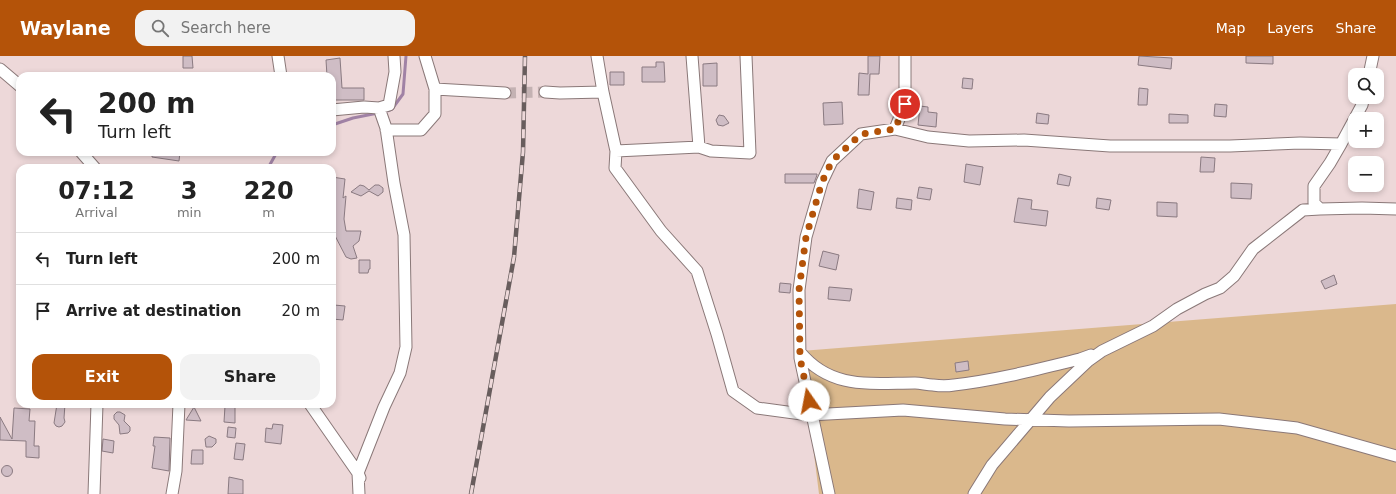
<!DOCTYPE html>
<html lang="en">
<head>
<meta charset="utf-8">
<style>
	body { margin:0; font-family:"DejaVu Sans",sans-serif; background:#f2f2f2; color:#222; height:100vh; display:flex; flex-direction:column; font-size:15px; white-space:nowrap }
	* { box-sizing:border-box; margin:0 }
	p { font-size:13px; color:#767676 }
	.icon { flex:none; width:22px; height:22px; fill:none; stroke:currentColor; stroke-width:2; stroke-linecap:round; stroke-linejoin:round }
	.map { position:relative; flex:1; overflow:hidden }
	.details { position:absolute; left:16px; top:108px; width:320px; height:244px; display:flex; flex-direction:column; background:#fff; border-radius:12px; box-shadow:0 2px 6px #0003 }
	.details>* { flex:none }
	.top-card { position:absolute; left:16px; top:16px; width:320px; height:84px; border-radius:12px; box-shadow:0 2px 6px #0003; background:#fff; color:#222; overflow:hidden }
	.tools { position:absolute; left:1348px; top:12px; display:grid; gap:8px }
	.tools a { display:grid; place-items:center; width:36px; height:36px; border-radius:8px; background:#fff; box-shadow:0 2px 6px #0003; font-size:20px }
	.pin { position:absolute; display:grid; place-items:center; width:34px; height:34px; color:#fff; margin:-17px; border:2px solid #fff; border-radius:50%; box-shadow:0 1px 4px #0007 }
	.me { position:absolute; width:44px; margin:-22px; rotate:348deg; stroke-linejoin:round; filter:drop-shadow(0 0 3px #0008) }
	.turn { display:flex; align-items:center; gap:14px; height:84px; padding:0 16px; font-size:18px }
	.turn .icon { width:52px; height:52px; stroke-width:2.5 }
	.turn b { display:block; font-size:28px; line-height:34px }
	.eta { display:flex; justify-content:space-evenly; align-items:center; height:68px; text-align:center }
	.eta b { font-size:24px; font-weight:700; line-height:28px }
	.cta { display:flex; gap:8px; margin-top:auto; padding:8px 16px }
	.cta a { flex:1; height:46px; border-radius:12px; background:#b45309; color:#fff; font-size:16px; font-weight:700; line-height:46px; text-align:center }
	.cta a+a { background:#f2f2f2; color:#222 }
	ul { padding:0; list-style:none }
	li { display:flex; align-items:center; gap:12px; height:52px; padding:0 16px; border-top:1px solid #e0e0e0 }
	li div { flex:1 }
	li b { display:block; font-size:15px }
	li em { font-style:normal }
	header { display:flex; align-items:center; gap:24px; box-sizing:border-box; height:56px; padding:0 20px; background:#b45309; color:#fff }
	header strong { font-size:19px }
	nav { display:flex; gap:22px; margin-inline-start:auto; font-size:14px }
	.search { width:280px; height:36px; background:#f2f2f2; display:flex; align-items:center; gap:10px; box-sizing:border-box; padding:0 14px; border-radius:12px; color:#767676; font-size:15px }
	.map>svg:first-child { display:block }
	.green { fill:#dab88c }
	.lines { fill:none; stroke-linecap:round; stroke-linejoin:round }
	.stream { stroke:#a082a5; stroke-width:3 }
	.building { fill:#cfbdc5; stroke:#8a7a81 }
	.minor-tunnel { stroke:#c4b2b3; stroke-width:11; stroke-dasharray:11 5.5; stroke-linecap:butt }
	.minor-casing { stroke:#8a7878; stroke-width:13 }
	.minor { stroke:#fff; stroke-width:11 }
	.rail-casing { stroke:#685d5d; stroke-width:4.5 }
	.rail { stroke:#edd8d9; stroke-width:3; stroke-dasharray:9; stroke-linecap:butt }
	.route { stroke:#b45309; stroke-width:7; stroke-dasharray:0 12.6 }
</style>
</head>
<body>
<header>
<strong>Waylane</strong>
<div class="search"><svg class="icon" aria-label="search" viewBox="0 0 24 24"><circle cx="10" cy="10" r="6"/><path d="M15 15l6 6"/></svg>Search here</div>
<nav><a>Map</a><a>Layers</a><a>Share</a></nav>
</header>
<div class="map">
<svg width="1396" height="438" viewBox="0 0 1396 438">
	<rect width="100%" height="100%" fill="#edd8d9"/>
	<!-- green -->
	<path class="green" d="M1396,248v190h-577l-18,-143z"/>
	<g class="lines">
		<!-- stream -->
		<path class="stream" d="M387,55l5,-2 11,-15 3,-38
			M332,69l21,-7 25,-5
			M268,112l9,-16"/>
	</g>
	<!-- building -->
	<path class="building" d="M183,0h9l1,12h-10z
		M868,0h12l-1,18h-9l-1,21h-11l1,-22 9,1z
		M1139,0l33,2 -1,11 -33,-4z
		M1246,0h27v8l-27,-1z
		M340,2l2,30h22v12h-32v-24h-5l-1,-16z
		M656,6h8l1,20h-23v-15h14z
		M717,7v23h-14v-22z
		M610,16h14v13h-14z
		M963,22l10,1 -1,10 -10,-1z
		M1139,32l9,1 -1,16h-9z
		M842,46l1,22 -19,1 -1,-22z
		M1215,48l12,1 -1,12 -12,-1z
		M920,50l8,1v5l9,1 -1,14 -18,-2z
		M1037,57l12,2 -1,9 -12,-1z
		M1169,58l19,1v8h-19z
		M719,59l5,1 5,7 -6,3 -5,-1 -2,-5z
		M152,96h28l-1,9 -27,-4z
		M1201,101l14,1 -1,14h-14z
		M966,108l17,3 -3,18 -16,-3z
		M785,118h32v1l-3,8h-29z
		M1059,118l12,3 -2,9 -12,-2z
		M332,121l13,2 -2,19 3,-2 -2,23 2,12h15l-2,10 -6,5 4,12 -6,1 -5,-2 -14,-27z
		M1231,127l21,1 -1,15 -20,-1z
		M360,129l4,1 5,4 6,-5h4l4,3v4l-5,4 -9,-5 -8,5 -10,-4z
		M919,131l13,2 -2,11 -13,-2z
		M859,133l15,3 -3,18 -14,-2z
		M897,142l15,2 -1,10 -15,-2z
		M1018,142l14,2 -1,9 17,2 -2,15 -32,-4z
		M1097,142l14,2 -2,10 -13,-2z
		M1157,146l20,1v14l-20,-1z
		M823,195l16,4 -3,15 -17,-4z
		M359,204h11v9h-1l-1,4h-9z
		M1334,219l3,9 -12,5 -4,-8z
		M780,227l11,1 -1,9 -11,-1z
		M829,231l23,2 -2,12 -22,-2z
		M334,249l11,1 -2,14 -11,-1z
		M968,305l1,9 -13,2 -1,-9z
		M57,348h8l-1,14 1,4 -3,4 -3,1 -3,-1 -2,-3z
		M225,350l10,1v16l-11,-1z
		M194,351l7,14 -15,-1z
		M14,352l16,1 -1,12h6l-1,25h5v12l-13,-1v-16l-26,-1v-23l12,22z
		M117,356h3l5,3 -1,6 6,6v4l-2,2 -8,1 -1,-9 -5,-6v-4z
		M273,368l10,1 -2,19 -16,-2 1,-14 6,1z
		M228,371l8,1 -1,10 -8,-1z
		M209,380l7,3v4l-4,4h-6l-1,-8z
		M154,381l16,1 -1,33 -17,-3 3,-22h-2z
		M103,383l11,2 -1,12 -11,-2z
		M236,387l9,1 -2,16 -9,-1z
		M192,394h11v14h-12z
		M1.5 415a5.5 5.5 0 1 1 11 0a5.5 5.5 0 1 1-11 0Z
		M229,421l14,3v14h-15z"/>
	<g class="lines">
		<!-- minor-tunnel -->
		<path class="minor-tunnel" d="M505,37l40,-1"/>
		<!-- minor casing -->
		<g class="minor-casing">
			<path id="minor" d="M278,0l3,20
				M597,0l6,36 13,59 83,-4 12,4 39,2 -4,-97
				M692,0l7,91
				M0,13l20,17
				M1369,19l4,-19
				M435,33l70,4
				M545,36l15,1 43,-1
				M332,54l32,-3 15,1 10,-3 6,-33 -1,-16
				M895,73l10,-25v-48
				M386,74h35l14,-16v-25l-10,-33
				M1341,88l-11,19 -16,23v17l6,6 42,-1 34,1
				M616,95l-1,17 46,63 36,40 20,63 16,57 24,17 52,7 94,-5 102,9 64,2 150,-2 78,9 99,28
				M81,96l14,16
				M800,296c31,38 71,31 115,31 6,0 12,2 18,2 7,1 15,1 21,0 43,-5 85,-16 126,-26l11,-4
				M310,348l48,69 2,5
				M94,438l3,-90
				M172,438l4,-23 3,-67
				M359,438l-1,-21 26,-66 16,-34 6,-26 -2,-112 -10,-52 -8,-55 -7,-20
				M829,438l-29,-136 -1,-68 7,-53 16,-55 10,-21 29,-27 34,-5 33,8 41,4 55,-1 86,6h120l70,-3 41,1 21,-39 2,-8
				M974,438l18,-29 58,-68 38,-36 14,-10 51,-25 24,-17 28,-15 15,-6 14,-12 19,-27 50,-39 17,-1"/>
		</g>
		<!-- minor -->
		<use href="#minor" class="minor"/>
		<!-- rail casing -->
		<g class="rail-casing">
			<path id="rail" d="M471,438l43,-237 9,-105 2,-96"/>
		</g>
		<!-- rail -->
		<use href="#rail" class="rail"/>
	</g>
	<g class="lines">
		<!-- route -->
		<path class="route" d="M809,345l-9,-43 -1,-68 7,-53 16,-55 10,-21 29,-27 34,-5 10,-25"/>
	</g>
</svg>
<div class="tools">
<a><svg class="icon" aria-label="search" viewBox="0 0 24 24"><circle cx="10" cy="10" r="6"/><path d="M15 15l6 6"/></svg></a>
<a>+</a>
<a>−</a>
</div>
<div class="pin" style="left:905px;top:48px;background:#d93025"><svg class="icon" aria-label="arrive" viewBox="0 0 24 24"><path d="M6 21V4h12l-3 4 3 4H6"/></svg></div>
<svg class="me" style="left:809px;top:345px" viewBox="-20 -20 40 40"><circle r="19" fill="#fff"/><path d="M0-13L10 11 0 6-10 11z" fill="#b45309"/></svg>
<div class="top-card">
<div class="turn"><svg class="icon" aria-label="left" viewBox="0 0 24 24"><path d="M17 20v-9H6M10 6l-5 5 5 5"/></svg><div><b>200 m</b>Turn left</div></div>
</div>
<section class="details">
<div class="eta">
<div><b>07:12</b><p>Arrival</p></div>
<div><b>3</b><p>min</p></div>
<div><b>220</b><p>m</p></div>
</div>
<ul>
<li><svg class="icon" aria-label="left" viewBox="0 0 24 24"><path d="M17 20v-9H6M10 6l-5 5 5 5"/></svg><div><b>Turn left</b></div><em>200 m</em></li>
<li><svg class="icon" aria-label="arrive" viewBox="0 0 24 24"><path d="M6 21V4h12l-3 4 3 4H6"/></svg><div><b>Arrive at destination</b></div><em>20 m</em></li>
</ul>
<div class="cta"><a>Exit</a><a>Share</a></div>
</section>
</div>
</body>
</html>
